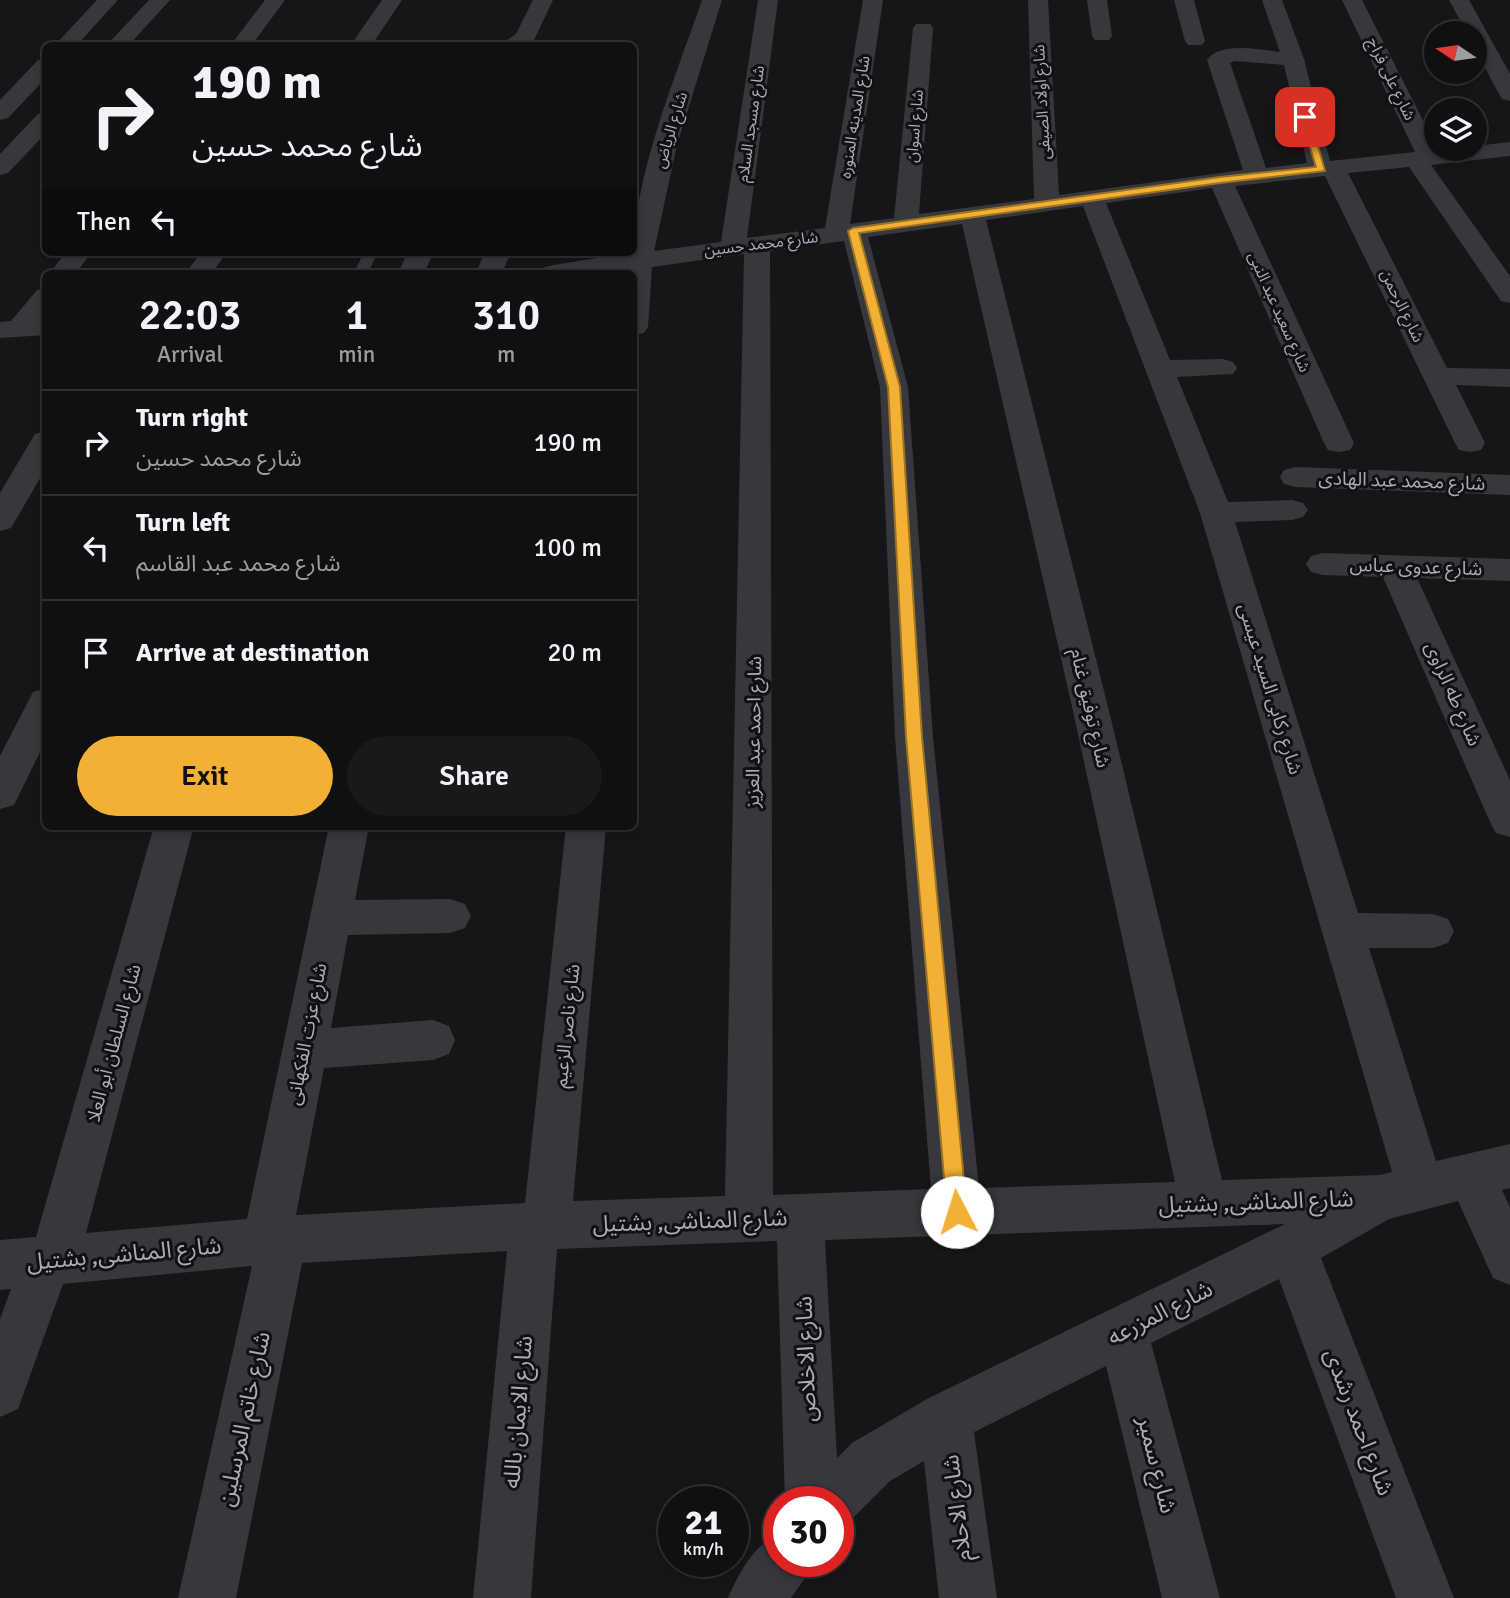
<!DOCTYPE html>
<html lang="en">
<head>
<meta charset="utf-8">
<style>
	body { margin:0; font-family:Signika,"Noto Sans Arabic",sans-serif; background:#19191b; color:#f1f3f6; height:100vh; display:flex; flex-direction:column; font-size:26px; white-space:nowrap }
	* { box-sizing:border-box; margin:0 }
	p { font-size:23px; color:#9c9d9f }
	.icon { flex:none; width:38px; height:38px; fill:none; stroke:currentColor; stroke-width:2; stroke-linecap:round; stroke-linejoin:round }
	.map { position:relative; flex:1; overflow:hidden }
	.details { position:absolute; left:42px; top:270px; width:595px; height:560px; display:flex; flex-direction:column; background:#101012; border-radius:10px; box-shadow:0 4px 10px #0003,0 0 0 2px #303032 }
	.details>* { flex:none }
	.banner { position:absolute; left:42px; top:42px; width:595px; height:214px; border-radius:10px; box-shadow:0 4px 10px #0003,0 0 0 2px #303032; background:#101012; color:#f1f3f6; overflow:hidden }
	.needle { width:46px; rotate:283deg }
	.controls { position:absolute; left:1424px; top:21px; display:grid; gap:14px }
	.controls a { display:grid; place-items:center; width:63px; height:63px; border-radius:50%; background:#101012; box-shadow:0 4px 10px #0003,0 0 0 2px #303032; font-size:35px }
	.speed { position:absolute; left:658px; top:1486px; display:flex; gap:14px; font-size:35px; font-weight:700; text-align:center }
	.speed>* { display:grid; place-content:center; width:91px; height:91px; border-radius:50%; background:#101012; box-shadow:0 4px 10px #0003,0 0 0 2px #303032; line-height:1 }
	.speed small { font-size:18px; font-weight:400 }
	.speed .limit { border:10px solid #d22; background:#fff; color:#111 }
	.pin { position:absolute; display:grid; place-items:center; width:60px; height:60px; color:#fff; margin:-30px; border-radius:14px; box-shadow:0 4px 10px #0006 }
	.me { position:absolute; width:77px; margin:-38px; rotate:355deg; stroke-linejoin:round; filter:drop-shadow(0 0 5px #0008) }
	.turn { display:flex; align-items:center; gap:24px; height:147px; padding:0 35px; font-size:32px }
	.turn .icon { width:91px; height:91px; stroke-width:2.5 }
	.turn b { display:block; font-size:49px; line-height:60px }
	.then { display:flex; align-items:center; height:66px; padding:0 35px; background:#0003; gap:14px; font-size:26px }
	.eta { display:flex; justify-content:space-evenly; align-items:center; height:119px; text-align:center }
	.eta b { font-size:42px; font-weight:600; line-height:49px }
	.button { display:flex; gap:14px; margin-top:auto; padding:14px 35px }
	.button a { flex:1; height:80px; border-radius:42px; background:#f2b134; color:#111; font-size:28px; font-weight:600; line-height:80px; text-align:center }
	.button a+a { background:#19191b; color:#f1f3f6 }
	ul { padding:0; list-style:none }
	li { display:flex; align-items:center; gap:21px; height:105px; padding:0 35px; border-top:2px solid #303032 }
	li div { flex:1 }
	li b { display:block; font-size:26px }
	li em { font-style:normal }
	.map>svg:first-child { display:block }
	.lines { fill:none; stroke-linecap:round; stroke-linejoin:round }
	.lane { fill:#37383d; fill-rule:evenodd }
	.street { fill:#37383d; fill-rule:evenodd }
	.route { fill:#f2b134; stroke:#9d7322; stroke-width:2 }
	.labels { text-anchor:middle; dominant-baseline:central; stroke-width:6; stroke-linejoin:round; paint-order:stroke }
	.far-street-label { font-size:16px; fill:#a8adb8; stroke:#111113 }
	.street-label { font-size:19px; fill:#a8adb8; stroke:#111113 }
	.near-street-label { font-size:23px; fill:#a8adb8; stroke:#111113 }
</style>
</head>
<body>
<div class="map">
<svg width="1510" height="1598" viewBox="0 0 1510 1598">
	<rect width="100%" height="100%" fill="#161618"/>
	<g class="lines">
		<!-- lane -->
		<path class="lane" d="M529,26l6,3 -2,2 -22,15h-14z
			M364,252h14l-10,21h-14z"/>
		<!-- street -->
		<path class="street" d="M97,0h21l-42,46h-22z
			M149,0h21l-42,46h-22z
			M265,0h20l-34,46h-21z
			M382,0h20l-31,46h-21z
			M533,0h20l-22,46h-21z
			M702,0h20l-45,145 -23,106 67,-9 37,-242h20l-31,238 78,-10 38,-228h20l-33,224 44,-6 19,-190 3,-4h14l3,4 -14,186 115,-15 -6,-199h20l11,195 184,-25 -36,-110c14,-19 53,-10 73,-8l-18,-52h20l22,59 26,102 85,-9 -73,-152h20l76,150 37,-1v-3l35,-4v14l-79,9 79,111v27l-9,-2 -92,-134 -61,6 99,195 63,1v18l-54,-2 29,58 -4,7 -11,2 -11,-2 -4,-7 -130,-267 -90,10 119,257 -4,7 -11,2 -11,-2 -4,-7 -112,-255 -106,15 64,157 53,-1 10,3 4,6 -4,6 -56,3 51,125 64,-2 11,3 5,7 -5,7 -11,3 -57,2 123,391 75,1 15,5 6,12 -6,12 -15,5h-64l67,213 74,-17v44l-8,2 8,17v78l-17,-7 -35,-77 -69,18 -68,39 133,340h-58l-117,-319 -128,64 69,255h-58l-56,-232 -132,66 23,166h-58l-15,-137 -34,20 -40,40 -12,5v-24h-53l-8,-261 -220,8 -26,349h-58l34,-347 -205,12 -66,335h-58l74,-332 -189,18 -45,125 -18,8v-98l11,-30 -11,1v-50l36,-3 118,-411h40l-108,407 161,-14 82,-393h40l-14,74 95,-1 15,5 6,12 -6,12 -15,5 -102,2 -17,93 102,-8 16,6 6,14 -6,14 -16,6 -109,8 -28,147 229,-12 41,-377h40l-33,375 152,-5 19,-942 -92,13 -4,60 -4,6 -10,2v-62h-9v-2l-84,2 4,-6 9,-2 80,-13c0,-76 43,-179 68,-252zM1235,61l49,4 23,98 -41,5 -36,-105zM1083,206l117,307 192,659 -12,3 -158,5 -113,-469 -123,-491zM962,224l111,487 102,471 -196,6 -46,-451 -25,-350 -40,-150zM844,241l36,146 15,350 36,452 -158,6 -3,-944zM1285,1224l-358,175 -75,44 -15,15 -12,-218z
			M1087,0h20l5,36 -3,4h-14l-3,-4z
			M1174,0h20l11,41 -3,4h-14l-3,-4z
			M1449,0h20l41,74v27l-8,-2 -3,-5 -24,-45v-16h-8z
			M46,59v19l-38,40 -8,2v-20l38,-40z
			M46,112v21l-38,40 -8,2v-21l38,-40z
			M66,252h26l-16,21h-26z
			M201,252h26l-15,21h-26z
			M408,252h26l-10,21h-26z
			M485,252h26l-9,21h-26z
			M46,288v26l-5,5h5v16l-46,3v-16l11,-1 26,-31z
			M46,431v37l-35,60 -11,3v-38l35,-59z
			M1295,467l215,8v20l-215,-8 -11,-3 -4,-7 4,-7z
			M1323,553l187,6v22l-93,-3 93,202v57l-14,-4 -6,-11 -107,-245 -60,-2 -12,-3 -5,-8 5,-8z
			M46,688v52l-32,65 -14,4v-53l33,-64z
			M779,1535v26h32l-8,20 -12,17h-63c11,-25 25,-53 51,-63z"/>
	</g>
	<!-- route -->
	<path class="route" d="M1305,114l5,3 15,54 -105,12 -361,50 41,154 22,350 45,475 -3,7 -7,3 -7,-3 -3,-7 -41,-475 -18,-350 -40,-156 5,-3 367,-51 96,-10 -15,-50z"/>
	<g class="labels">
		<!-- far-street labels -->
		<g class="far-street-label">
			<text transform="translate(1391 79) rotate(64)">شارع على فراج</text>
			<text transform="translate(1042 102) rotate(-93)">شارع اولاد الصيفى</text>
			<text transform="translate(855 117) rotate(-81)">شارع المدينه المنوره</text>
			<text transform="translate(751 124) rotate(-82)">شارع مسجد السلام</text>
			<text transform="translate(915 126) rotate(-85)">شارع اسوان</text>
			<text transform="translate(671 130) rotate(-73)">شارع الرياض</text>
			<text transform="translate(761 244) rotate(-7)">شارع محمد حسين</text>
			<text transform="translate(1402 306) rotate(64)">شارع الرحمن</text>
			<text transform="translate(1279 312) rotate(66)">شارع سعيد عبد النبى</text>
		</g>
		<!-- street labels -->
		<g class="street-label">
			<text transform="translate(1402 481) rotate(2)">شارع محمد عبد الهادى</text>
			<text transform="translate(1416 567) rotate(2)">شارع عدوى عباس</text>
			<text transform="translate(1270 689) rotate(73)">شارع ركابى السيد عيسى</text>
			<text transform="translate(1453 694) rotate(66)">شارع طه الراوى</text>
			<text transform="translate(1090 708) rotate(77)">شارع توفيق غنام</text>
			<text transform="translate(754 732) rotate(-89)">شارع احمد عبد العزيز</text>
			<text transform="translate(567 1026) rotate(-84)">شارع ناصر الزعيم</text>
			<text transform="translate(307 1034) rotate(-79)">شارع عزت الفكهانى</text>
			<text transform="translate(114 1043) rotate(-75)">شارع السلطان أبو العلا</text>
		</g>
		<!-- near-street labels -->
		<g class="near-street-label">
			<text transform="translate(1256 1202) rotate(-2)">شارع المناشى, بشتيل</text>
			<text transform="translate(690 1221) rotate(-2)">شارع المناشى, بشتيل</text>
			<text transform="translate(124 1254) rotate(-5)">شارع المناشى, بشتيل</text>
			<text transform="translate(1160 1313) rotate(-27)">شارع المزرعه</text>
			<text transform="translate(806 1359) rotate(-92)">شارع الاخلاص</text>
			<text transform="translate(518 1412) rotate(-85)">شارع الايمان بالله</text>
			<text transform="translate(244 1419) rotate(-78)">شارع خاتم المرسلين</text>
			<text transform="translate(1359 1422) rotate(69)">شارع احمد رشدى</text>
			<text transform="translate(1157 1465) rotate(76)">شارع سمير</text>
			<text transform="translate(957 1508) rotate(-97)">شارع الاحلام</text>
		</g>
	</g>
</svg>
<div class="controls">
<a><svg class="needle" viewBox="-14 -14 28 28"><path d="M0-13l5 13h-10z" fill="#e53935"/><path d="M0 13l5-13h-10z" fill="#9c9d9f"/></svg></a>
<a><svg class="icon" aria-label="layers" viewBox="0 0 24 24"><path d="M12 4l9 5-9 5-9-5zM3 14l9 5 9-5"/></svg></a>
</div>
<div class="speed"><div>21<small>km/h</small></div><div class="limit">30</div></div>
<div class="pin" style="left:1305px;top:117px;background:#d93025"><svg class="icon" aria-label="arrive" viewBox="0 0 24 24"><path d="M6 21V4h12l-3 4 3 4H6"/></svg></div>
<svg class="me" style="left:957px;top:1212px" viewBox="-20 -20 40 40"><circle r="19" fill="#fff"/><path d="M0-13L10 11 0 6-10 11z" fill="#f2b134"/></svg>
<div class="banner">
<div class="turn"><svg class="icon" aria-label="right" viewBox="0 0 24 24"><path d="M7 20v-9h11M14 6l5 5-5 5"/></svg><div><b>190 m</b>شارع محمد حسين</div></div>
<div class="then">Then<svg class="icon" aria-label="left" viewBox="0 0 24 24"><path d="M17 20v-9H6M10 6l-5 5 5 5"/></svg></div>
</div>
<section class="details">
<div class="eta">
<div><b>22:03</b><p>Arrival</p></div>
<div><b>1</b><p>min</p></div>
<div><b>310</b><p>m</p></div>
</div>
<ul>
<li><svg class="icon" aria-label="right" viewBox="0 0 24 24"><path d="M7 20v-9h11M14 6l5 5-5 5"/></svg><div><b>Turn right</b><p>شارع محمد حسين</p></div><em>190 m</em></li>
<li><svg class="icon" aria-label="left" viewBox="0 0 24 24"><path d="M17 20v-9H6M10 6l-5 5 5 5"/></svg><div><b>Turn left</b><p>شارع محمد عبد القاسم</p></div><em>100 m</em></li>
<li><svg class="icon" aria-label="arrive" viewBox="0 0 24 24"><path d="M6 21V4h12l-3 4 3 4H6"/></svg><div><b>Arrive at destination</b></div><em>20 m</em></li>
</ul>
<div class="button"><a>Exit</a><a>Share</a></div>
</section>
</div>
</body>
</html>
